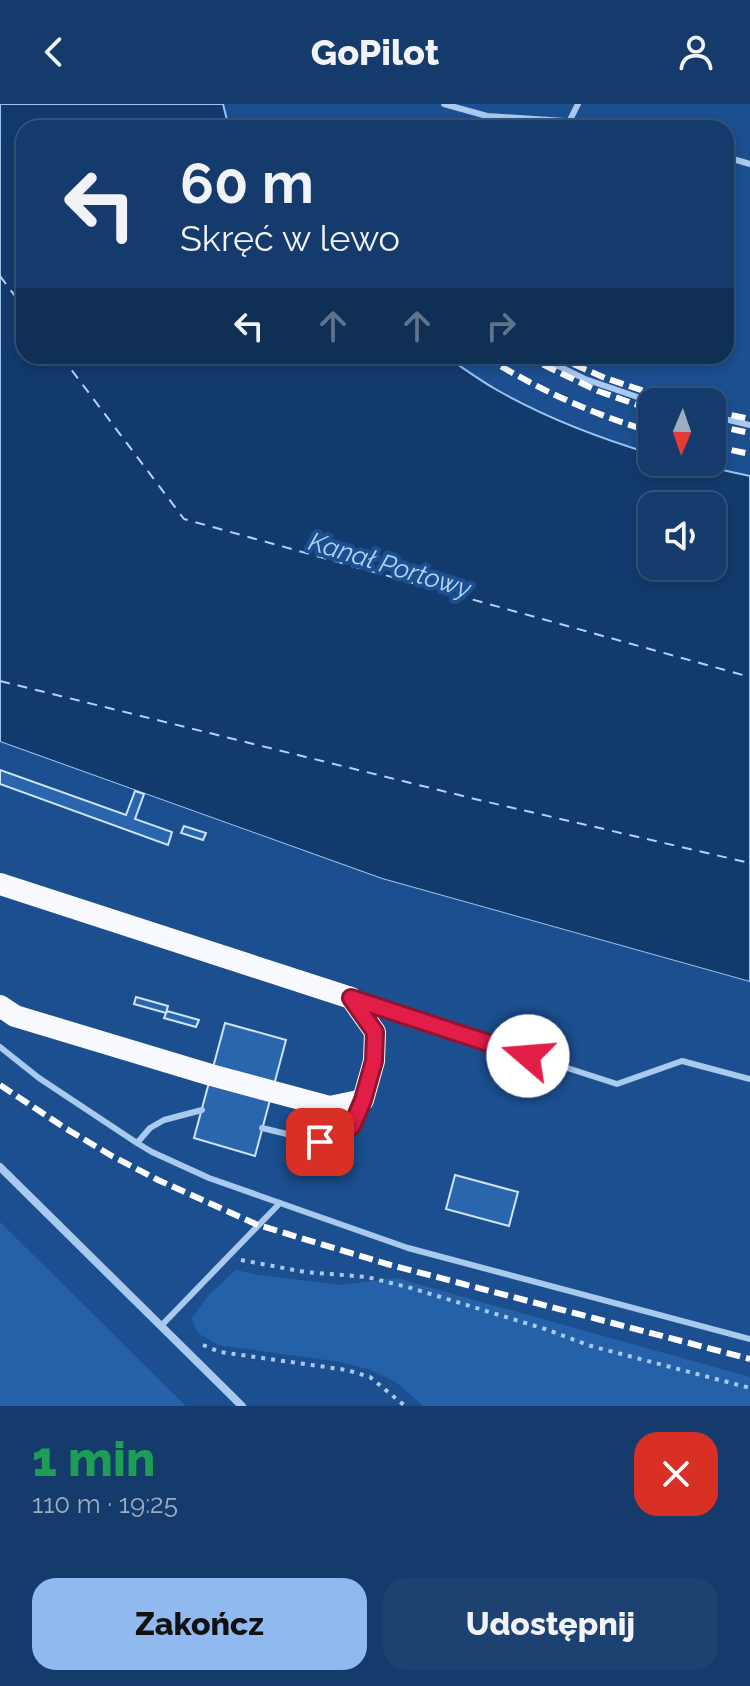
<!DOCTYPE html>
<html lang="pl">
<head>
<meta charset="utf-8">
<style>
	body { margin:0; font-family:Raleway,sans-serif; background:#1d4271; color:#f1f3f6; height:100vh; display:flex; flex-direction:column; font-size:30px; white-space:nowrap }
	* { box-sizing:border-box; margin:0 }
	p { font-size:26px; color:#9dadc1 }
	.icon { flex:none; width:44px; height:44px; fill:none; stroke:currentColor; stroke-width:2; stroke-linecap:round; stroke-linejoin:round }
	.map { position:relative; height:1302px; overflow:hidden }
	.side { display:flex; flex-direction:column; background:#143b6b; flex:1 }
	.side>* { flex:none }
	.banner { position:absolute; left:16px; top:16px; width:718px; height:244px; border-radius:24px; box-shadow:0 4px 12px #0003,0 0 0 2px #33557e; background:#143b6b; color:#f1f3f6; overflow:hidden }
	.needle { width:52px; rotate:182deg }
	.tools { position:absolute; left:638px; top:284px; display:grid; gap:16px }
	.tools a { display:grid; place-items:center; width:88px; height:88px; border-radius:16px; background:#143b6b; box-shadow:0 4px 12px #0003,0 0 0 2px #33557e; font-size:40px }
	.pin { position:absolute; display:grid; place-items:center; width:68px; height:68px; color:#fff; margin:-34px; border-radius:16px; box-shadow:0 4px 12px #0006 }
	.me { position:absolute; width:88px; margin:-44px; rotate:288deg; stroke-linejoin:round; filter:drop-shadow(0 0 6px #0008) }
	.turn { display:flex; align-items:center; gap:28px; height:168px; padding:0 32px; font-size:36px }
	.turn .icon { width:104px; height:104px; stroke-width:2.5 }
	.turn b { display:block; font-size:56px; line-height:68px }
	.lanes { display:flex; align-items:center; height:76px; padding:0 32px; background:#0003; justify-content:center; gap:40px; direction:ltr }
	.lanes .off { opacity:.35 }
	.round { display:grid; place-items:center; flex:none; width:84px; height:84px; border-radius:24px; background:#1d4271 }
	.overview { display:flex; align-items:center; justify-content:space-between; height:136px; padding:0 32px }
	h1 { font-size:48px; font-weight:800; line-height:60px; color:#1e9e55 }
	.cta { display:flex; gap:16px; margin-top:auto; padding:16px 32px }
	.cta a { flex:1; height:92px; border-radius:24px; background:#90b9f0; color:#111; font-size:32px; font-weight:800; line-height:92px; text-align:center }
	.cta a+a { background:#1d4271; color:#f1f3f6 }
	header { display:flex; justify-content:space-between; align-items:center; height:104px; padding:0 32px; background:#143b6b; font-size:36px; font-weight:800 }
	.map>svg:first-child { display:block }
	.green { fill:#2461a8 }
	.water { fill:#123a6d; stroke:#9cc4f0; stroke-width:2; fill-rule:evenodd }
	.pier { fill:#1b4f8f }
	.lines { fill:none; stroke-linecap:round; stroke-linejoin:round }
	.ferry { stroke:#b5d3f5; stroke-width:2; stroke-dasharray:10 8; stroke-linecap:butt }
	.building { fill:#2a66ad; stroke:#cfe3fa; stroke-width:2 }
	.path { stroke:#a9c9ee; stroke-width:4; stroke-dasharray:4 6; stroke-linecap:butt }
	.service { stroke:#a9c9ee; stroke-width:6 }
	.minor { stroke:#a9c9ee; stroke-width:8 }
	.trunk { stroke:#f8faff; stroke-width:22 }
	.rail { stroke:#fff; stroke-width:6; stroke-dasharray:14 6; stroke-linecap:butt }
	.route-casing { stroke:#92132f; stroke-width:20 }
	.route { stroke:#e11d48; stroke-width:14 }
	.labels { text-anchor:middle; dominant-baseline:central; stroke-width:8; stroke-linejoin:round; paint-order:stroke }
	.water-label { font-size:26px; font-style:italic; fill:#b5d3f5; stroke:#1b4f8f }
</style>
</head>
<body>
<header><svg class="icon" aria-label="back" viewBox="0 0 24 24"><path d="M15 5l-7 7 7 7"/></svg>GoPilot<svg class="icon" aria-label="person" viewBox="0 0 24 24"><circle cx="12" cy="8" r="4"/><path d="M4 21q1-7 8-7t8 7"/></svg></header>
<div class="map">
<svg width="750" height="1302" viewBox="0 0 750 1302">
	<rect width="100%" height="100%" fill="#1b4f8f"/>
	<!-- green -->
	<path class="green" d="M0,1118l186,184h-186z
		M236,1166l23,5 82,10 55,-7 354,99v29h-327l-26,-23 -26,-13 -31,-8 -122,-17 -19,-11 -8,-15 17,-23z"/>
	<!-- water -->
	<path class="water" d="M0,0h223l6,24h-205v228h421c17,11 34,24 52,34 49,28 102,48 155,64v8h34l64,14v506l-368,-103 -382,-137zM652,402h60v60h-60z"/>
	<!-- pier -->
	<path class="pier" d="M0,638l382,137 368,103v4l-369,-104 -381,-136z"/>
	<g class="lines">
		<!-- ferry -->
		<path class="ferry" d="M0,172l24,32
			M61,252l123,163 566,158
			M0,577l479,119 271,63"/>
	</g>
	<!-- building -->
	<path class="building" d="M0,666l126,45 9,-24 9,3 -9,25 37,13 -4,13 -168,-61z
		M184,722l22,7 -3,7 -22,-7z
		M136,893l32,9 -2,7 -32,-9z
		M167,907l32,9 -3,7 -32,-9z
		M225,919l61,17 -31,116 -61,-18z
		M455,1071l63,17 -9,34 -63,-17z"/>
	<g class="lines">
		<!-- path -->
		<path class="path" d="M241,1156l64,12 62,5 44,11 134,41 46,17 159,42
			M203,1241l17,7 127,18 23,7 35,29"/>
		<!-- service -->
		<path class="service" d="M444,0l43,12 124,8 15,4
			M566,24l12,-24
			M726,53l24,7
			M538,252l47,23 67,23
			M712,312l38,9
			M362,898l255,82 65,-23 68,18
			M0,943l39,31 98,65 15,9 57,26 199,70 342,91
			M262,1024l58,14 32,-16 8,-19
			M137,1039l13,-15 14,-8 38,-10
			M161,1222l119,-123"/>
		<!-- minor -->
		<path class="minor" d="M0,1063l242,239"/>
		<!-- trunk -->
		<path class="trunk" d="M0,780l351,114 24,34 -1,29 -11,39 -33,7 -119,-32 -196,-59 -15,-10"/>
		<!-- rail -->
		<path class="rail" d="M484,252c53,33 108,58 168,76
			M525,252l73,35 54,19
			M555,252l50,22 72,24
			M712,307l38,8
			M712,321l38,8
			M712,342l38,8
			M0,981l65,43 47,28 46,24 100,45 129,39 363,95"/>
	</g>
	<g class="lines">
		<!-- route casing -->
		<g class="route-casing">
			<path id="route" d="M320,1038l32,-16 11,-26 11,-39 1,-29 -24,-34 177,58"/>
		</g>
		<!-- route -->
		<use href="#route" class="route"/>
	</g>
	<g class="labels">
		<!-- water labels -->
		<g class="water-label">
			<text transform="translate(390 461) rotate(17)">Kanał Portowy</text>
		</g>
	</g>
</svg>
<div class="tools">
<a><svg class="needle" viewBox="-14 -14 28 28"><path d="M0-13l5 13h-10z" fill="#e53935"/><path d="M0 13l5-13h-10z" fill="#9dadc1"/></svg></a>
<a><svg class="icon" aria-label="sound" viewBox="0 0 24 24"><path d="M4 9h4l5-4v14l-5-4H4zM17 9q2 3 0 6"/></svg></a>
</div>
<div class="pin" style="left:320px;top:1038px;background:#d93025"><svg class="icon" aria-label="arrive" viewBox="0 0 24 24"><path d="M6 21V4h12l-3 4 3 4H6"/></svg></div>
<svg class="me" style="left:528px;top:952px" viewBox="-20 -20 40 40"><circle r="19" fill="#fff"/><path d="M0-13L10 11 0 6-10 11z" fill="#e11d48"/></svg>
<div class="banner">
<div class="turn"><svg class="icon" aria-label="left" viewBox="0 0 24 24"><path d="M17 20v-9H6M10 6l-5 5 5 5"/></svg><div><b>60 m</b>Skręć w lewo</div></div>
<div class="lanes"><svg class="icon" aria-label="left" viewBox="0 0 24 24"><path d="M17 20v-9H6M10 6l-5 5 5 5"/></svg><svg class="icon off" aria-label="ahead" viewBox="0 0 24 24"><path d="M12 20V5M6 11l6-6 6 6"/></svg><svg class="icon off" aria-label="ahead" viewBox="0 0 24 24"><path d="M12 20V5M6 11l6-6 6 6"/></svg><svg class="icon off" aria-label="right" viewBox="0 0 24 24"><path d="M7 20v-9h11M14 6l5 5-5 5"/></svg></div>
</div>
</div>
<section class="side">
<div class="overview"><div><h1>1 min</h1><p>110 m · 19:25</p></div><a class="round" style="background:#d93025;color:#fff"><svg class="icon" aria-label="close" viewBox="0 0 24 24"><path d="M6 6l12 12M18 6L6 18"/></svg></a></div>
<div class="cta"><a>Zakończ</a><a>Udostępnij</a></div>
</section>
</body>
</html>
